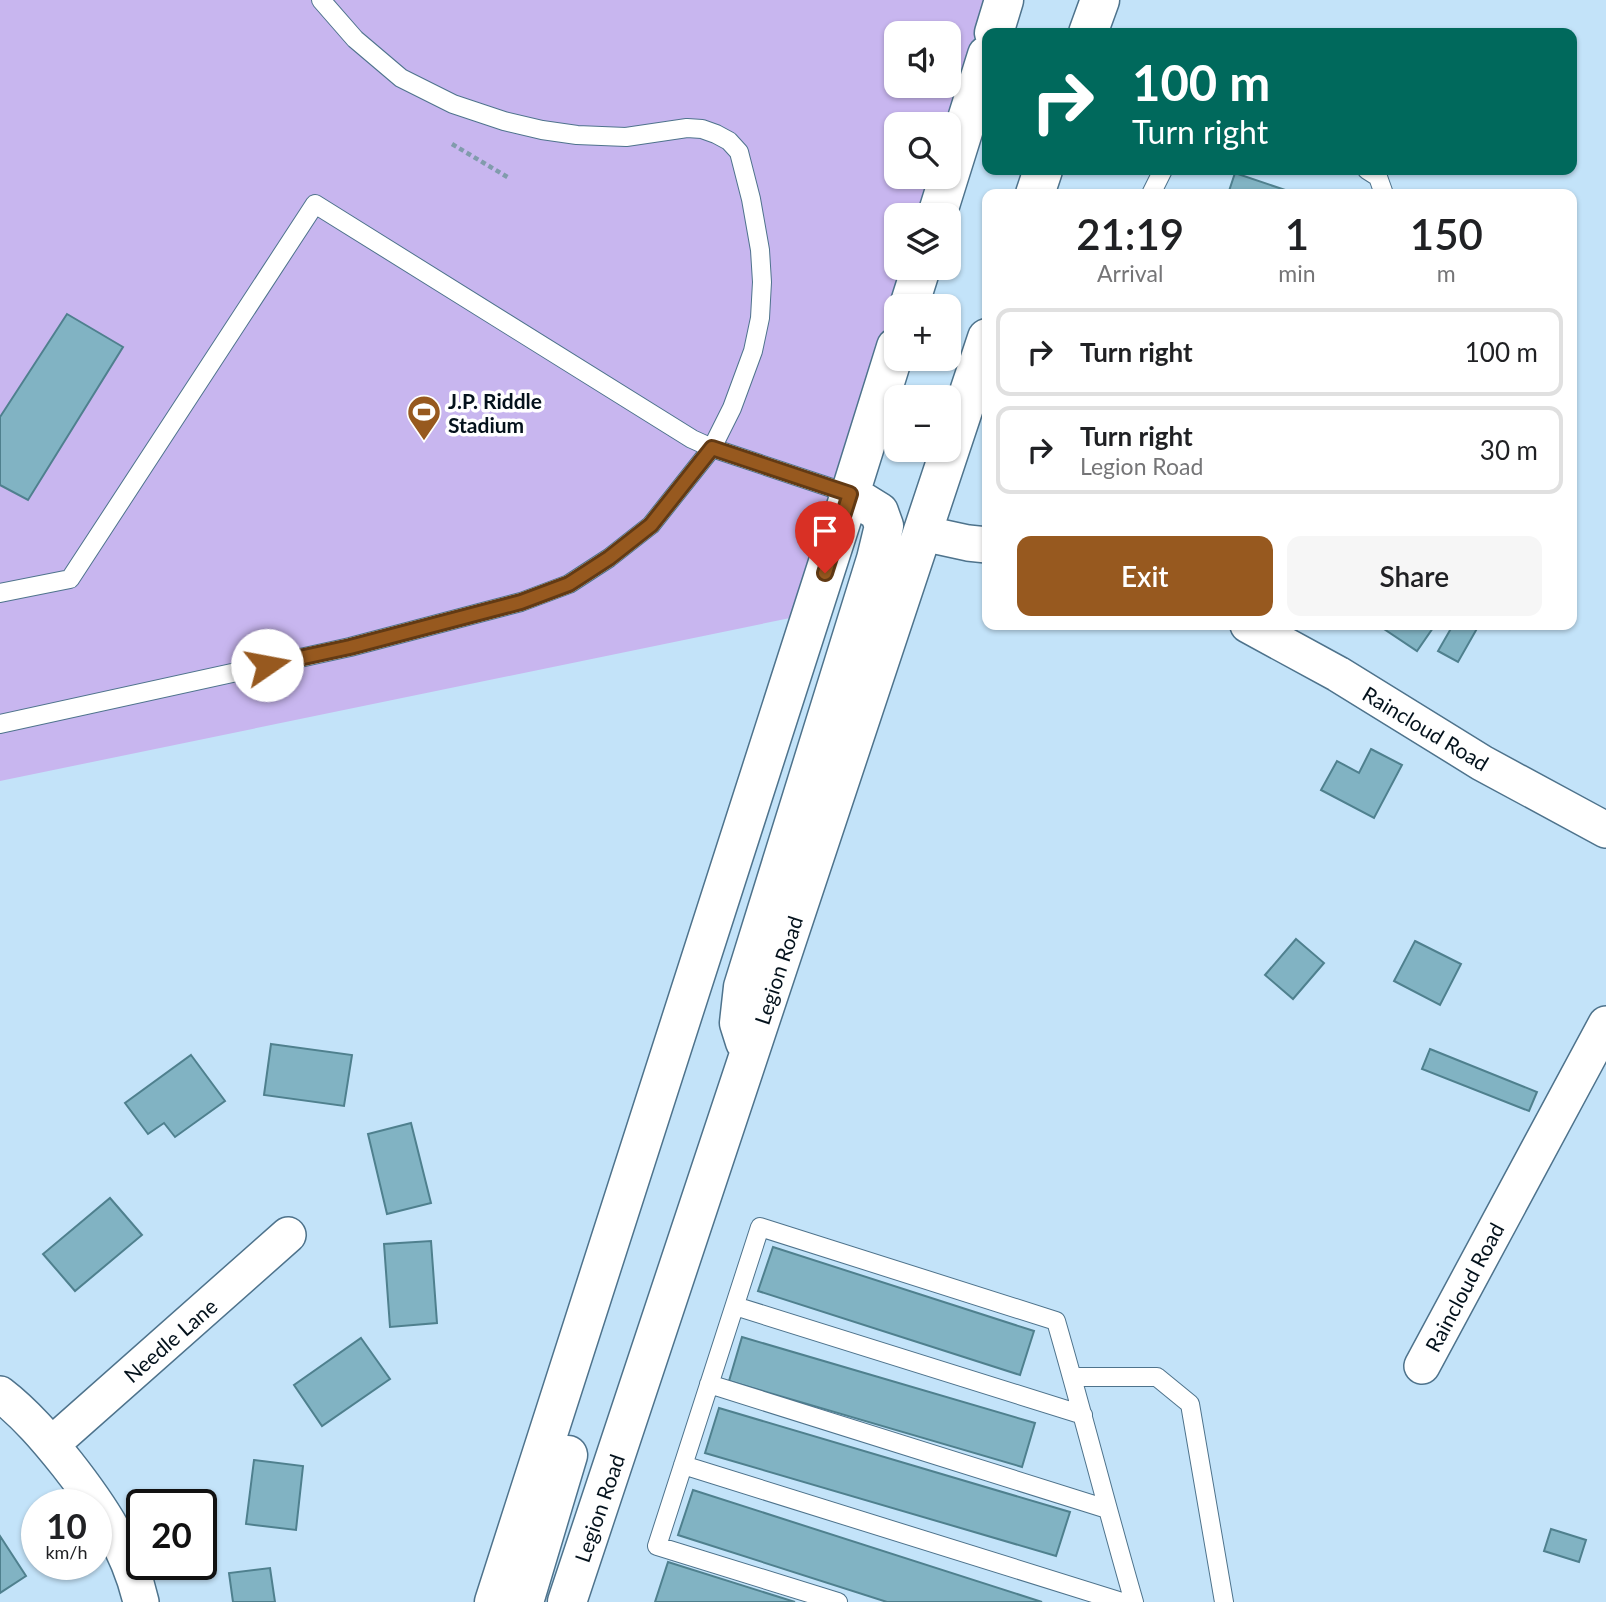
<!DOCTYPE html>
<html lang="en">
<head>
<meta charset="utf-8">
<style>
	body { margin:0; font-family:Lato,sans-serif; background:#f6f6f6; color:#202124; height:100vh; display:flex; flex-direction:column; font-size:26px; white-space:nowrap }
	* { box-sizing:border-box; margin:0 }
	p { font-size:23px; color:#757577 }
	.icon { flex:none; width:38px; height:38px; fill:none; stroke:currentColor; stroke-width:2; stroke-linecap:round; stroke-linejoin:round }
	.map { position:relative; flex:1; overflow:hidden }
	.panel { position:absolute; left:982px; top:189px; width:595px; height:441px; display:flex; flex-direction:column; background:#fff; border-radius:14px; box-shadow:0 2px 5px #0004 }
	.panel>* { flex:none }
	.banner { position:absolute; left:982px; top:28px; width:595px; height:147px; border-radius:14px; box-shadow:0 2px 5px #0004; background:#00695c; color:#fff; overflow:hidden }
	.fabs { position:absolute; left:884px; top:21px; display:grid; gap:14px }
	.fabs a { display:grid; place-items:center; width:77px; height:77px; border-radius:14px; background:#fff; box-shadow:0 2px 5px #0004; font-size:35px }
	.speed { position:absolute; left:21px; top:1489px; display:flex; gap:14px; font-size:35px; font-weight:700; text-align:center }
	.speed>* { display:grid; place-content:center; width:91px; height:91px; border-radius:50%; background:#fff; box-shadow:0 2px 5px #0004; line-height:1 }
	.speed small { font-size:18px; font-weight:400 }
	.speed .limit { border:4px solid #111; border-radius:10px; background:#fff; color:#111 }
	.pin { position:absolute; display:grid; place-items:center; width:60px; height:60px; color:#fff; margin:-72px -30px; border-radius:50% 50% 50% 0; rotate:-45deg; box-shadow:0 0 7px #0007 }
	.pin .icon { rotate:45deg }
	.me { position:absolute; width:77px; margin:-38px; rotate:78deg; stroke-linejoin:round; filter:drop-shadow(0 0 5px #0008) }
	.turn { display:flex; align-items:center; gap:24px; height:147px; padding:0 35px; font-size:32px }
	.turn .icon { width:91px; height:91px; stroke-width:2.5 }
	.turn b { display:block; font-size:49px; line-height:60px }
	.eta { display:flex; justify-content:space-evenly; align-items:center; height:119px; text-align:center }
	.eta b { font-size:42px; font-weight:600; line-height:49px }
	.cta { display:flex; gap:14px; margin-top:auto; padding:14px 35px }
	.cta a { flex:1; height:80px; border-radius:14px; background:#97591f; color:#fff; font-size:28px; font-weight:600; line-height:80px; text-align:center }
	.cta a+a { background:#f6f6f6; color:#202124 }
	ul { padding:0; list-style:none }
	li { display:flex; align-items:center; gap:21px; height:88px; margin:0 14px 10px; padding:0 21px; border:4px solid #e0e0e0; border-radius:14px }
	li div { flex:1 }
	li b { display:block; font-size:26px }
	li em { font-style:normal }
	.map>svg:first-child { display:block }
	.green { fill:#c8b6ef; fill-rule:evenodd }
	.building { fill:#81b3c3; stroke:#4f808e; stroke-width:2 }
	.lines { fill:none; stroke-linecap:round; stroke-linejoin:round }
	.service-casing { stroke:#4e738c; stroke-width:20 }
	.minor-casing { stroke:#4e738c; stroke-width:38 }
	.secondary-casing { stroke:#4e738c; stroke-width:41 }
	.path { stroke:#819bac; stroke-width:4.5; stroke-dasharray:5 3.5; stroke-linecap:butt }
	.service { stroke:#fff; stroke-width:18 }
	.minor { stroke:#fff; stroke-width:35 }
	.secondary { stroke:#fff; stroke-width:38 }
	.route-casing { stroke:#623a14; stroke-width:18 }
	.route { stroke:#97591f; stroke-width:12 }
	.labels { text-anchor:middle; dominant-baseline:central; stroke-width:7; stroke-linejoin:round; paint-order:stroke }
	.poi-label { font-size:21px; font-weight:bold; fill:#04121c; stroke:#fff; text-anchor:start }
	.street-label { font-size:21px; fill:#04121c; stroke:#fff }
</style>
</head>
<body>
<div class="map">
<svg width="1606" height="1602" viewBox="0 0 1606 1602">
	<rect width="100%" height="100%" fill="#c3e3f9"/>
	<!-- green -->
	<path class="green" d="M0,0h986l-39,124h-51v53h35l-12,38h-23v53h7l-108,349 -795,164zM896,33h52v53h-52z"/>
	<!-- building -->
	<path class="building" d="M1235,173l62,21h-69z
		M67,314l56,33 -95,153 -28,-15v-68z
		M1378,625h57l-18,26z
		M1453,625h26l-21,37 -20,-11z
		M1371,749l31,16 -28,53 -53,-28 16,-29 22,12z
		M1296,939l28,24 -31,36 -28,-24z
		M1415,941l46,23 -21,41 -46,-24z
		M271,1044l81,11 -8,51 -80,-11z
		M1430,1049l107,43 -8,19 -107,-42z
		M191,1055l34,46 -50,36 -11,-14 -16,11 -23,-31z
		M411,1123l20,80 -44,11 -19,-80z
		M110,1198l32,37 -67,56 -32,-37z
		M431,1241l6,82 -47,4 -6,-83z
		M773,1247l261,84 -14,44 -262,-84z
		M742,1337l293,86 -13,44 -293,-86z
		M361,1338l29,41 -68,47 -28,-41z
		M719,1408l351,104 -14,44 -351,-103z
		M254,1460l49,6 -7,64 -50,-6z
		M693,1490l349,112h-155l-209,-67z
		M1551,1529l35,11 -7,22 -35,-11z
		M0,1536l26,40 -26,17z
		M668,1562l127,40h-140z
		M270,1568l5,34h-42l-4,-29z"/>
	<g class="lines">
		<!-- service casing -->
		<g class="service-casing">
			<path id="service" d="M1367,170l11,7 6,17
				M1151,194l12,-24
				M0,593l70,-14 245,-375 377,235 20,9 138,46
				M0,724l350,-77 171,-45 48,-18 40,-26 42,-33 61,-77 20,-40 21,-57 7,-33 2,-36 -2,-32 -9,-51 -12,-47 -10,-11 -13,-7 -14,-5 -15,-1 -61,9 -49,-2 -35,-5 -38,-9 -51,-17 -52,-26 -46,-39 -34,-39
				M735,1306l348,109
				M1072,1377h85l33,27 34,198
				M709,1384l398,125
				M683,1465l439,137
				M838,1602l-181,-56 103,-319 296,94c27,93 51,188 78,281"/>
		</g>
		<!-- minor casing -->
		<g class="minor-casing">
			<path id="minor" d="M922,533l46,10 19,2
				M1248,625l90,49 144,89 124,67
				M1422,1366l184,-342
				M0,1394c26,20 47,45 67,70 33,42 62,85 74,138
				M52,1444l236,-209"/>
		</g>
		<!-- secondary casing -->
		<g class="secondary-casing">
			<path id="secondary" d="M994,33l10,-33
				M1088,33l12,-33
				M1035,194l8,-24
				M937,215l50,-160
				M909,306l12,-38
				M745,1042l-6,-19 4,-36 133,-428 8,-33 -5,-14 -29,-18
				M494,1602l356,-1108 46,-147
				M524,1602l44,-147
				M567,1602l420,-1264"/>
		</g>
		<!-- path -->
		<path class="path" d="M452,144l57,34"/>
		<!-- service -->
		<use href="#service" class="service"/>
		<!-- minor -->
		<use href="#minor" class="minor"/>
		<!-- secondary -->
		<use href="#secondary" class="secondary"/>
	</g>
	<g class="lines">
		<!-- route casing -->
		<g class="route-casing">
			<path id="route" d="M267,665l83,-18 171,-45 48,-18 40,-26 42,-33 61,-77 138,46 -25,79"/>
		</g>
		<!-- route -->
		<use href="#route" class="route"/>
	</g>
	<!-- icons -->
	<defs>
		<g id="stadium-pin" transform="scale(1.75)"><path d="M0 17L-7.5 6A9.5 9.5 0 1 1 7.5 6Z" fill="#97591f" stroke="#fff"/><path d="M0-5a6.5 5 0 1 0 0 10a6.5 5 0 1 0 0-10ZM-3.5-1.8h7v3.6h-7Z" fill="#fff"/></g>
	</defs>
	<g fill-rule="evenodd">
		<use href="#stadium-pin" x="424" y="412"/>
	</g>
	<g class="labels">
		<!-- poi labels -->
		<g class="poi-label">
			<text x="448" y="400">J.P. Riddle<tspan x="448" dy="24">Stadium</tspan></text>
		</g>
		<!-- street labels -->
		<g class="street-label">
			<text transform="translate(1426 728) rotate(31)">Raincloud Road</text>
			<text transform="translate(778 970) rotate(-72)">Legion Road</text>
			<text transform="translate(1464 1287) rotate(-62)">Raincloud Road</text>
			<text transform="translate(170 1340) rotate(-41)">Needle Lane</text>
			<text transform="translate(599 1508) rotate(-71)">Legion Road</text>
		</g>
	</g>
</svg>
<div class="fabs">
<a><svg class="icon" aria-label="sound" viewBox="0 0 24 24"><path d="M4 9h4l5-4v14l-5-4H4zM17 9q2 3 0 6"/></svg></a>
<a><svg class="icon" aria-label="search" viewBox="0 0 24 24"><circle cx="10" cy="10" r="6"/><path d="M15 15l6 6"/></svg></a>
<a><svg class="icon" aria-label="layers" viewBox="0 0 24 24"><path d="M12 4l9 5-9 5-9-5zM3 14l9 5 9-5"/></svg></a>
<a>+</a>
<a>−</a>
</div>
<div class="speed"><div>10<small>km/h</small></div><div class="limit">20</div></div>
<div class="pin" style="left:825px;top:573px;background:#d93025"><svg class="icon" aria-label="arrive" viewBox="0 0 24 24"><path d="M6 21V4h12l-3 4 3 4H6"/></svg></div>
<svg class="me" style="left:267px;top:665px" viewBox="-20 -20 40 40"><circle r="19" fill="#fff"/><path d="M0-13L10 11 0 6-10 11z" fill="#97591f"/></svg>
<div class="banner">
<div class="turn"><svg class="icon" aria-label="right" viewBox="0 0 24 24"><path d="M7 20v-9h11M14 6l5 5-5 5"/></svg><div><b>100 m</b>Turn right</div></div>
</div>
<section class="panel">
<div class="eta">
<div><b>21:19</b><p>Arrival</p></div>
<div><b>1</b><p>min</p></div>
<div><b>150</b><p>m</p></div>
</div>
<ul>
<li><svg class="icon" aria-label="right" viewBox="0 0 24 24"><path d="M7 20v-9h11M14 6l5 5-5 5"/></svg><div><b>Turn right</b></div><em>100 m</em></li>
<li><svg class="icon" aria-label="right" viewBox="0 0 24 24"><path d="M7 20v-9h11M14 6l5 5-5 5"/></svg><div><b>Turn right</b><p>Legion Road</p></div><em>30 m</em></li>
</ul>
<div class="cta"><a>Exit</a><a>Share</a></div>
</section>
</div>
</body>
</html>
